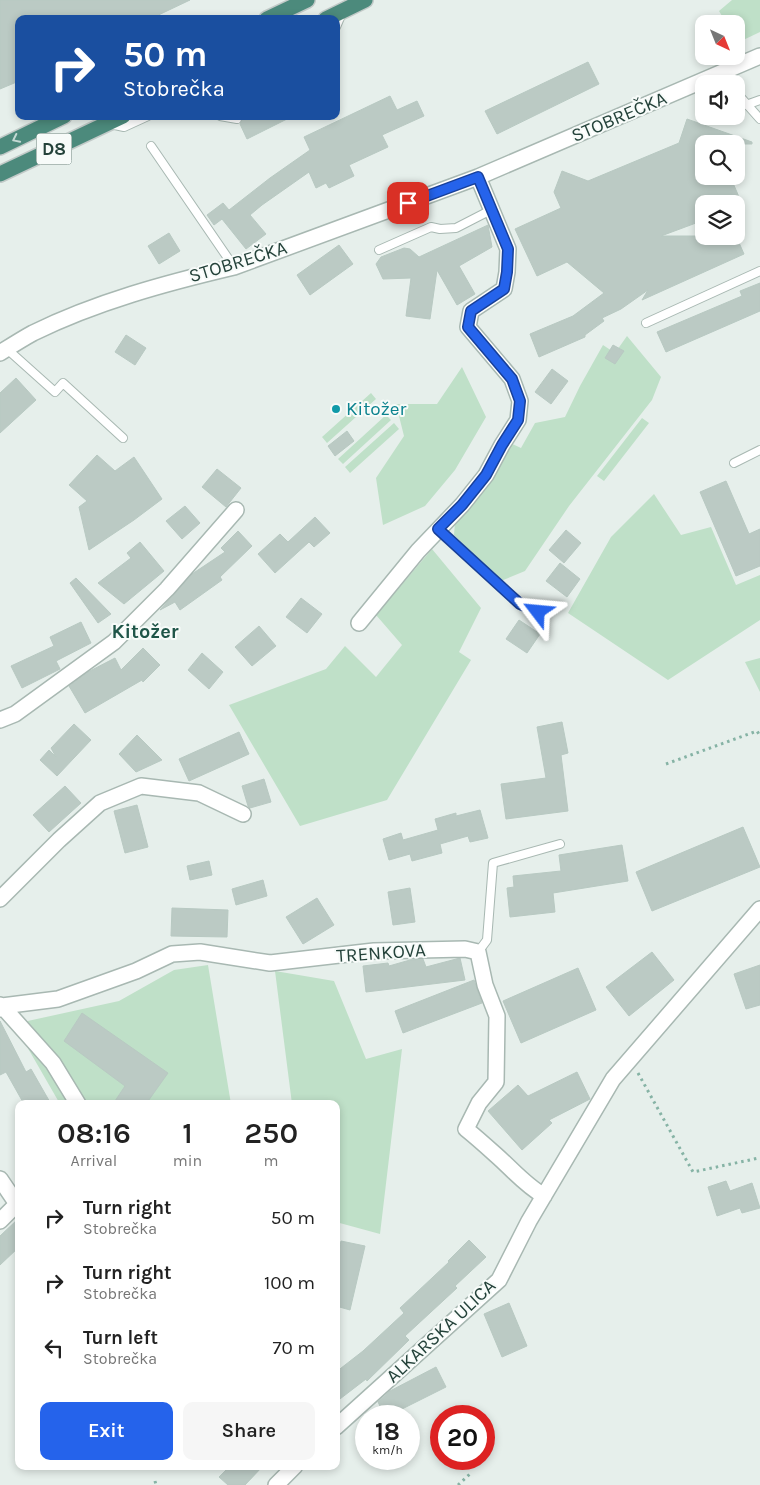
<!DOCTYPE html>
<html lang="en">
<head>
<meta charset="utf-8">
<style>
	body { margin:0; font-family:Karla,sans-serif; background:#f6f6f6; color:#222; height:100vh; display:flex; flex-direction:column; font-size:19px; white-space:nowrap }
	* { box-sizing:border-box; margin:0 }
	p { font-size:16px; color:#767676 }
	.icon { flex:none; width:28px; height:28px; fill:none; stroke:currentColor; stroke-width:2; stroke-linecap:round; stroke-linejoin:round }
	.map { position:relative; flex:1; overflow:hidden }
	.side { position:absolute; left:15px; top:1100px; width:325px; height:370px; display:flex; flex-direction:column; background:#fff; border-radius:10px; box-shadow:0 2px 8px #0003 }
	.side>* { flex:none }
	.top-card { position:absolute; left:15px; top:15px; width:325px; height:105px; border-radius:10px; box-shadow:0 2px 8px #0003; background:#1a4fa0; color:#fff; overflow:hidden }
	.needle { width:32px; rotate:137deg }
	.fabs { position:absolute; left:695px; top:15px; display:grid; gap:10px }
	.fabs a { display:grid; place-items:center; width:50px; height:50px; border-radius:10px; background:#fff; box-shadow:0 2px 8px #0003; font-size:25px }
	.speed { position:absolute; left:355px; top:1405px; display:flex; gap:10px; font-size:25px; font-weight:700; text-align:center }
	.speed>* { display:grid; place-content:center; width:65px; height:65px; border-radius:50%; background:#fff; box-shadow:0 2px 8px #0003; line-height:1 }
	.speed small { font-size:12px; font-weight:400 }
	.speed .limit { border:8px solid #d22; background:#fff; color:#111 }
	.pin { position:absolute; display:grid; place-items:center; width:42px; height:42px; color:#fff; margin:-21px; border-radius:10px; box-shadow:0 2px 8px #0006 }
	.me { position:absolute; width:55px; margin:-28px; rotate:299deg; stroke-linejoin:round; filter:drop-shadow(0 0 4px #0008) }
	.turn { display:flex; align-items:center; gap:18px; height:105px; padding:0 25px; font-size:22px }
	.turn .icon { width:65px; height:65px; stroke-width:2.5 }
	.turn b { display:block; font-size:35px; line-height:42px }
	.eta { display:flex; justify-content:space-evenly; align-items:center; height:85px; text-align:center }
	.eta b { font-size:30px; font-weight:600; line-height:35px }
	.action { display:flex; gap:10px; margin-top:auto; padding:10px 25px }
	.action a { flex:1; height:58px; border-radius:10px; background:#2563eb; color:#fff; font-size:20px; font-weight:600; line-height:58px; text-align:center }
	.action a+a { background:#f6f6f6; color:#222 }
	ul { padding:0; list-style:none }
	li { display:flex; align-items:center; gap:15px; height:65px; padding:0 25px }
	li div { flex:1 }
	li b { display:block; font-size:19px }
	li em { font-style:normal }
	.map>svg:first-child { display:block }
	.green { fill:#bfe0c8 }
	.building { fill:#bbcac4; stroke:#b8c9c2 }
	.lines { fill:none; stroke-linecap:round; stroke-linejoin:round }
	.service-casing { stroke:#a8b8b2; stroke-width:10 }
	.minor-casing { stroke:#a8b8b2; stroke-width:18 }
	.trunk-casing { stroke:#c2cac8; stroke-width:18 }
	.path { stroke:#86b3a5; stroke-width:3; stroke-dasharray:2.5 4; stroke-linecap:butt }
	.service { stroke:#fff; stroke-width:8 }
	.minor { stroke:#fff; stroke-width:15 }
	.trunk { stroke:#4c8a7c; stroke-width:15 }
	.oneway { stroke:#c4d9d4 }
	.route-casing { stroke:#184099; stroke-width:12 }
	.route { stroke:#2563eb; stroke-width:9 }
	.culture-dot { fill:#0f9aa8; stroke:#f7fbf9; stroke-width:2 }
	.labels { text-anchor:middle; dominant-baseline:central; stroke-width:4; stroke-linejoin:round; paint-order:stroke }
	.shield { fill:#f7fbf9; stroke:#637a73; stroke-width:1 }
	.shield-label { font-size:18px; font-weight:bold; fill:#24423a }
	.street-label { font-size:19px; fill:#24423a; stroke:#f7fbf9 }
	.culture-label { font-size:19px; fill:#0d838f; stroke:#f7fbf9; text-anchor:start }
	.neighbourhood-label { font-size:20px; font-weight:bold; fill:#1f5548; stroke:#f7fbf9 }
</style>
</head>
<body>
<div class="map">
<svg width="760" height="1485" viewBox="0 0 760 1485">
	<rect width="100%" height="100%" fill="#e6efeb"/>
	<!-- green -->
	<path class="green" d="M732,0h28v32l-21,10 -3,-5v-13h-9l-8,-13z
		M627,336l34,41 -9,23 -83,106 -44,65 -24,10 -47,-46 1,-13 53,-80 13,6 14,-25 30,-6 15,-31 23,-41 12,8z
		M462,367l24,50 -31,53 -30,36 -42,19 -7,-47 28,-42 -8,-32h41z
		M371,393l5,6 -49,44 -5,-6z
		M386,415l5,5 -48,44 -5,-5z
		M642,418l7,5 -45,58 -7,-5z
		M394,423l5,6 -49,44 -5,-6z
		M654,494l27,41 30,-8 25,58 24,-10v45l-92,60 -100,-67 43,-76z
		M432,549l49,59 -22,44 12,8 -84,140 -87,26 -71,-121 97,-36 19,-23 31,31 26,-32 -26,-30z
		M760,658v34l-15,-30z
		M208,965l23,139h-171l-46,-80 105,-23 55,-31z
		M275,971l59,10 32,78 36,-10 -22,185 -44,-12v-118h-44z"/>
	<!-- building -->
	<path class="building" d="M0,0h190l-40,19h-131v62l-19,8z
		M588,62l11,22 -102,50 -12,-23z
		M390,96l7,14 20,-9 7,15 -42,19 6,12 -39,18 5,11 -25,12 -3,-5 -10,5 -7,-16 -47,33 -12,10 16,19 -20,15 -24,-30 -8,6 -7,-10 16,-12 6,7 41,-32 40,-28 -6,-13z
		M242,116h51l-46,23 -7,-15 2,-4z
		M687,119l65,23v2h-48v32h26l12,28h-38v16l-43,16h75l8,18 -102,46 6,-10 -27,19 -19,9 2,3 -19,14v2l-46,20 -9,-23 43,-18 31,-23 -37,-31 -30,14 -22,-47 46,-21 -7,-16 8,-21 26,10 91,-38z
		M488,225l4,22 -33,19 16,28 -18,11 -20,-35 -7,49 -24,-3 5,-38 -28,1 -7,-15 5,-7 23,-9 6,1 9,8z
		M169,233l11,18 -21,13 -11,-18z
		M339,245l14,19 -43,31 -13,-20z
		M760,283v28l-94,41 -9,-20 85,-36 -2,-5z
		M126,335l20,13 -11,17 -20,-13z
		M613,345l11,6 -9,13 -10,-6z
		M552,369l16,12 -17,23 -16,-12z
		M16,378l20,22 -36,33v-40z
		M347,431l7,10 -19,15 -7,-10z
		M97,455l18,16 19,-14 28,42 -28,21 -45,30 -10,-43 8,-6 -18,-16z
		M217,469l24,19 -15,19 -24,-20z
		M726,481l23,53 11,-5v37l-24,10 -36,-84z
		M185,506l15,17 -18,16 -16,-18z
		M315,517l15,16 -16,14 -5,-5 -34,31 -17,-19 22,-20 8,8z
		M566,530l15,13 -17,20 -15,-13z
		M238,531l14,15 -32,31 2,3 -42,30 -5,-8 -15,8 32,-36 33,-22 -4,-4z
		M140,542l24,29 -40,33 -26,-21 33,-25 -4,-5z
		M560,563l20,16 -13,18 -21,-16z
		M76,578l35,36 -13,9 -28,-40z
		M301,598l21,16 -15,19 -21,-16z
		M519,620l21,14 -13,19 -21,-14z
		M81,622l10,21 -35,18 4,8 -38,19 -11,-22 43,-20 -4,-9z
		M259,626l17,20 -24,20 -17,-19z
		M143,648l17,17 -17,17 -1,-2 -57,33 -16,-27 19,-14 27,-14 6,12z
		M202,653l21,19 -14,17 -21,-19z
		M562,722l6,31 -7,2 7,56 -62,8 -5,-35 45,-6 -9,-51z
		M74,724l17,16 -34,36 -17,-16 9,-10 7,7 -5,-9z
		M239,732l10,22 -60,27 -10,-22z
		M137,735l25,25 -26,12 -17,-18z
		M264,779l7,23 -21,6 -2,-2 -6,-20z
		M65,786l16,17 -32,29 -16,-17z
		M137,805l11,42 -23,6 -11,-42z
		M480,810l8,28 -18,4 -2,-6 -28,8 2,9 -30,8 -2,-7 -21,6 -6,-21 18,-6 2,7 35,-10 -3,-11 21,-6v3z
		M743,827l17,40 -108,44 -16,-39z
		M622,845l6,36 -75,12 2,19 -45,5 -3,-29 7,-1 -1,-11 48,-5 -2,-16z
		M209,861l3,14 -22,5 -3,-14z
		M263,880l4,16 -31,9 -4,-16z
		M410,888l5,34 -22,3 -5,-33z
		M317,898l17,27 -31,19 -17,-27z
		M172,908l56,2 -1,27 -56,-1z
		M652,952l22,28 -45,36 -23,-29z
		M460,958l5,22 -99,12 -3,-26 25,-3 1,3 21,-6 13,-1 3,8z
		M760,965v40l-14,4 -12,-35z
		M578,968l18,42 -75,33 -18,-42z
		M474,980l8,23 -79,30 -8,-22z
		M82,1013l86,60 -22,31h-33l12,-18 -61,-45z
		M0,1021l26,51 5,-3 20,35h-27l-18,-32 -6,3z
		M577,1072l13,27 -41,21 3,3 -30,27 -34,-39 30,-26 10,11z
		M726,1181l4,10 22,-8 8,25 -18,5 -2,-5 -23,8 -9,-29z
		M19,1218v29l-19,18v-29z
		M469,1240l17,17 -31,29 2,2 -52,48 4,4 -42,41 -1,-2 -30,23v-30l27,-21 41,-38 -4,-5 49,-46 -1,-1z
		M341,1241l24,5 -15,64 -14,-4v-43z
		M509,1303l18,43 -25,11 -18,-43z
		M436,1367l10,20 -58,29h-3l-7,-14 12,-11z
		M230,1466h33l-18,19h-17l-9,-8z"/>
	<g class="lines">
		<!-- service casing -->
		<g class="service-casing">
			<path id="service" d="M336,27l6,-14
				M724,71l7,13
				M736,92l24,27
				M746,105l14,-5
				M220,116l17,3
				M110,124l14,3 24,-11
				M151,146l83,121
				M379,250l52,-23 9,2 16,-1 35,-18
				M646,323l114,-52
				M7,349l48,43 8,-9 60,55
				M734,463l26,-13
				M438,529l82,75 18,8
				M478,952l9,-12 6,-77 67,-19"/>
		</g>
		<!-- minor casing -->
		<g class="minor-casing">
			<path id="minor" d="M0,353c11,-7 22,-14 33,-20 63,-31 133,-50 201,-66l244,-90 282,-121
				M359,623l59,-72 44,-46 24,-30 16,-30 16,-25 2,-19 -8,-22 -44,-52 3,-16 33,-22 3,-17 1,-23 -30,-72
				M0,720l15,-6 99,-72 53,-53 69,-79
				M0,899l59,-59 41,-37 41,-17 58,7 44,21
				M0,1005l2,1 56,-7 78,-28 36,-17 28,-2 70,11 104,-12 91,-2 13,3 7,33 12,31 -1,66 -17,21 -13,26c10,8 20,17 30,26 16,14 29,30 48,41
				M0,1009l2,-3 51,57 25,41
				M0,1179l17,25 -17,17
				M336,1427l163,-147 30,-59 84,-142 147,-170
				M276,1485l19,-19"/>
		</g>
		<!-- trunk casing -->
		<g class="trunk-casing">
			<path id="trunk" d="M267,19l40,-19
				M326,19l39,-19
				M0,147l64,-31
				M0,174l123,-58"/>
		</g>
		<!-- path -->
		<path class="path" d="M666,764l91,-33 3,5
			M638,1073l55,99 66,-14
			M155,1481l1,4
			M458,1485l13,-12"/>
		<!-- service -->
		<use href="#service" class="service"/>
		<!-- minor -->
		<use href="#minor" class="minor"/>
		<!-- trunk -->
		<use href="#trunk" class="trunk"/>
	</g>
	<!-- one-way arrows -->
	<defs><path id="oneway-chevron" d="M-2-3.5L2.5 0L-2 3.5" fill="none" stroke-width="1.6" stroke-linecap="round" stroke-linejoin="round" transform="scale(1.25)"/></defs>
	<use class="oneway" href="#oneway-chevron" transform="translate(16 139) rotate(154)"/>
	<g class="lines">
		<!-- route casing -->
		<g class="route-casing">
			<path id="route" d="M408,203l70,-26 30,72 -1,23 -3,17 -33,22 -3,16 44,52 8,22 -2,19 -16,25 -16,30 -24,30 -24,24 82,75 18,8"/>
		</g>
		<!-- route -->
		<use href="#route" class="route"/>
	</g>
	<!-- markers -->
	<circle class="culture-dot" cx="336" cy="409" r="5"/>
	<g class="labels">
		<!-- shield labels -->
		<rect class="shield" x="36.5" y="133.5" width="35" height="31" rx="4"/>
		<g class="shield-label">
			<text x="54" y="149">D8</text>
		</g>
		<!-- street labels -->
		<g class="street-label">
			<text transform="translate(619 117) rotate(-23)">STOBREČKA</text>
			<text transform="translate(238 262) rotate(-17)">STOBREČKA</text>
			<text transform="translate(381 953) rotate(-4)">TRENKOVA</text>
			<text transform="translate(441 1331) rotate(-43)">ALKARSKA ULICA</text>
		</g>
		<!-- culture labels -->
		<g class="culture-label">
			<text x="346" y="409">Kitožer</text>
		</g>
		<!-- neighbourhood labels -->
		<g class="neighbourhood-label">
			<text x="145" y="631">Kitožer</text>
		</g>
	</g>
</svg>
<div class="fabs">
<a><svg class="needle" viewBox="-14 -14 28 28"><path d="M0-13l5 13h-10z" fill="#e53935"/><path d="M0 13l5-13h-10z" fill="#767676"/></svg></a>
<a><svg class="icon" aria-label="sound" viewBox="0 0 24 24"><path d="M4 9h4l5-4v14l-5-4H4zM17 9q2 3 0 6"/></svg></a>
<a><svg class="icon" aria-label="search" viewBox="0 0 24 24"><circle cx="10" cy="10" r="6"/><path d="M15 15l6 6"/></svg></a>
<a><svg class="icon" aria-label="layers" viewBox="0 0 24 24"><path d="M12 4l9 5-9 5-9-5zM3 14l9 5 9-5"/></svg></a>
</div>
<div class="speed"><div>18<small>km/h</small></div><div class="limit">20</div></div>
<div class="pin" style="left:408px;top:203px;background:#d93025"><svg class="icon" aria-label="arrive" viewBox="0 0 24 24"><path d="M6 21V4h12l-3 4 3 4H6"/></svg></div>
<svg class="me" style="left:538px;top:612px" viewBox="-20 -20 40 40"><path d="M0-17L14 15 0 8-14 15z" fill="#2563eb" stroke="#fff" stroke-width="4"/></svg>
<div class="top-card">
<div class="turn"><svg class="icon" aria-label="right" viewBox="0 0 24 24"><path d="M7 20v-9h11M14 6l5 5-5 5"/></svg><div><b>50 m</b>Stobrečka</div></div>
</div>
<section class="side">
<div class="eta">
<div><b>08:16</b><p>Arrival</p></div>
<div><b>1</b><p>min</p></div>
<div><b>250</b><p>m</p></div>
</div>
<ul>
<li><svg class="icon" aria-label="right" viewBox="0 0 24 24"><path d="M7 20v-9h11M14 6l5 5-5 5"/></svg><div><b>Turn right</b><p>Stobrečka</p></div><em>50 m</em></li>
<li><svg class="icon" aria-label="right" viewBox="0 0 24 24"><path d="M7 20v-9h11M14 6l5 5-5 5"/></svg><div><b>Turn right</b><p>Stobrečka</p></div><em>100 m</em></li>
<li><svg class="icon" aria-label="left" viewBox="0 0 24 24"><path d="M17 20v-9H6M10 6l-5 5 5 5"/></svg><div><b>Turn left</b><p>Stobrečka</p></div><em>70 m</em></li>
</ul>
<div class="action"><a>Exit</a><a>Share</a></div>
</section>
</div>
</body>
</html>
